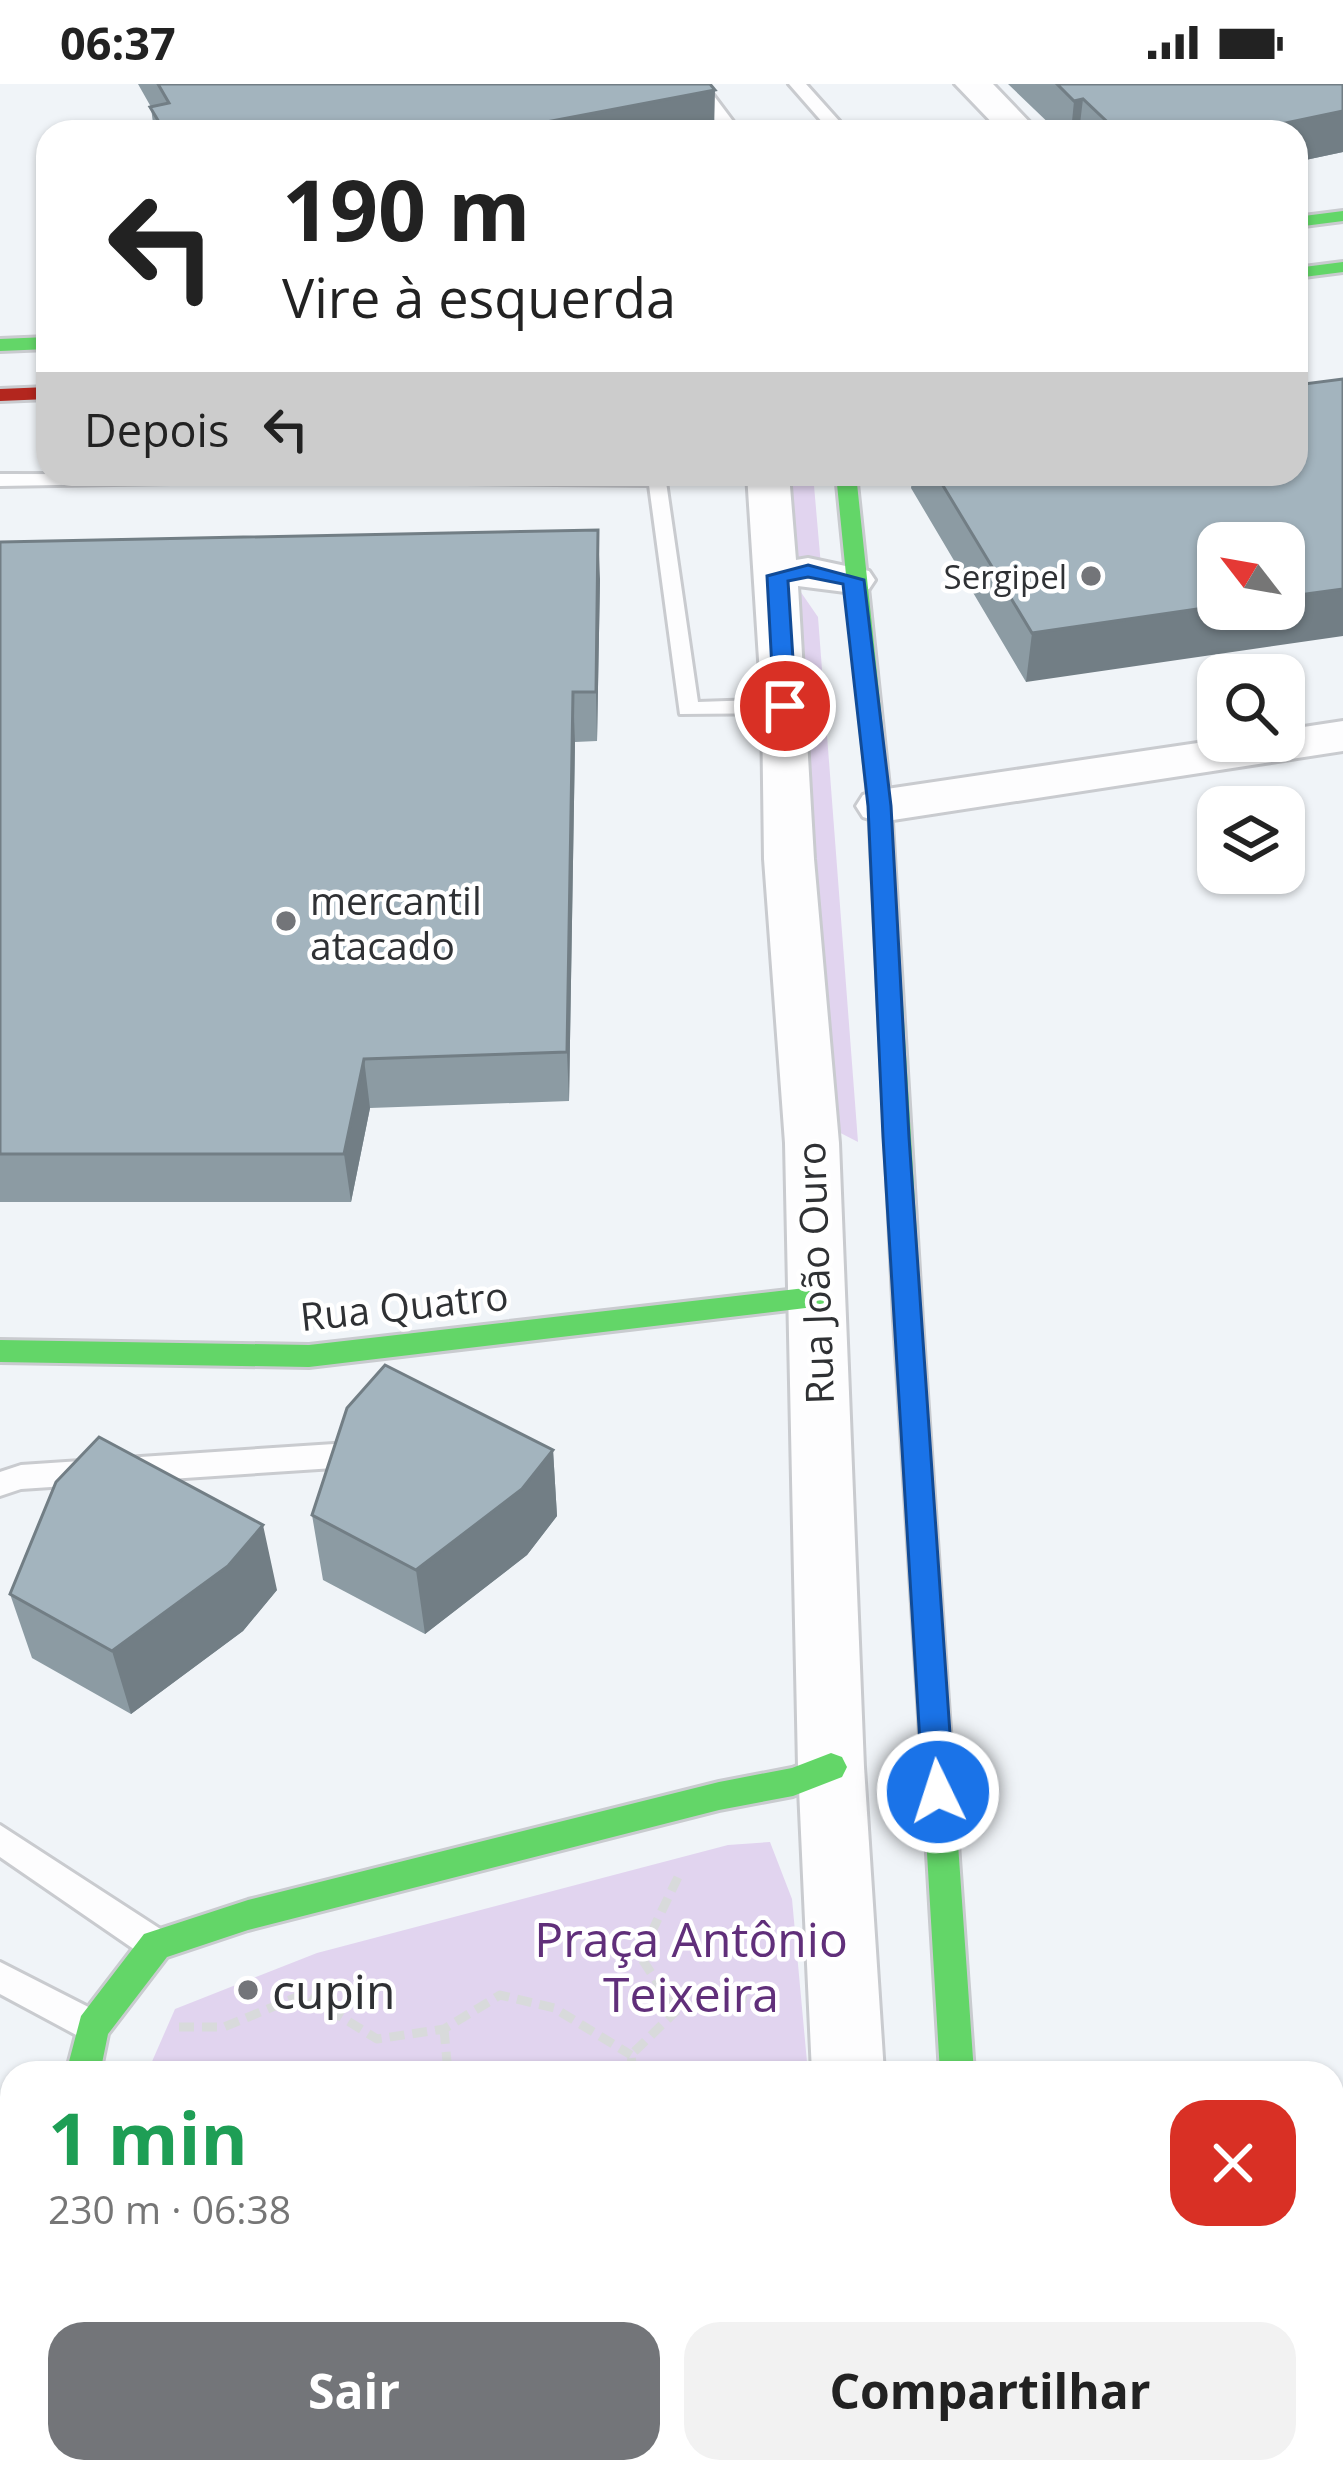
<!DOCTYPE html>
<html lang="pt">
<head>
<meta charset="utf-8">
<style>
	body { margin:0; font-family:"Open Sans",sans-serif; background:#f2f2f2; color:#222; height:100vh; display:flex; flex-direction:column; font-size:45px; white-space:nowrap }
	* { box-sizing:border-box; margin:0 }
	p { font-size:39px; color:#767676 }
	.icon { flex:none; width:66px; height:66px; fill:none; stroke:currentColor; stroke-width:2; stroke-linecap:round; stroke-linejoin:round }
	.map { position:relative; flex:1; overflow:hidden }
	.panel { position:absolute; left:0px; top:1977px; width:1344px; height:423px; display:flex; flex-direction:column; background:#fff; border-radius:36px 36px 0 0; box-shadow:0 3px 9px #0004 }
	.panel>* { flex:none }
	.hud { position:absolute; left:36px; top:36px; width:1272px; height:366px; border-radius:36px; box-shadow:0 3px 9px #0004; background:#fff; color:#222; overflow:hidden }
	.needle { width:78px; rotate:301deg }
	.buttons { position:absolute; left:1197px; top:438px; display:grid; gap:24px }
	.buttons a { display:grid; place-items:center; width:108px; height:108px; border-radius:24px; background:#fff; box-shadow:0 3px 9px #0004; font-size:60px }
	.pin { position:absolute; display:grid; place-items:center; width:102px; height:102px; color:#fff; margin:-51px; border:6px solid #fff; border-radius:50%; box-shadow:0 3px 12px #0007 }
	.me { position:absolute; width:132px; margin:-66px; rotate:356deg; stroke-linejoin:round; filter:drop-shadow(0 0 9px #0008) }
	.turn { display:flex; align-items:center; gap:42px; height:252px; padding:0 48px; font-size:54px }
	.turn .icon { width:156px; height:156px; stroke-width:2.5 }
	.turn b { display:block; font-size:84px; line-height:102px }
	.then { display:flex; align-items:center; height:114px; padding:0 48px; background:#0003; gap:24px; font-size:45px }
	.round { display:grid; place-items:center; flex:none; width:126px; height:126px; border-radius:36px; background:#f2f2f2 }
	.headline { display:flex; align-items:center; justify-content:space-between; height:204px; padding:0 48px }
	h1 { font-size:72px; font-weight:700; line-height:90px; color:#1e9e55 }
	.action { display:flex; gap:24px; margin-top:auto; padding:24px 48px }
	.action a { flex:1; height:138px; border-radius:36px; background:#737579; color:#fff; font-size:48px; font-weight:700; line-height:138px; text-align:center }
	.action a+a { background:#f2f2f2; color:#222 }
	.status { display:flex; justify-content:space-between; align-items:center; height:84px; padding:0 60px; background:#fff; direction:ltr }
	.status svg { height:33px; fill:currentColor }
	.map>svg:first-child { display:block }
	.green { fill:#e1d4ef }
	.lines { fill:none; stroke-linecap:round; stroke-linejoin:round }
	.lane-casing { stroke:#c9cbcf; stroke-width:6 }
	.street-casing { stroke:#c9cbcf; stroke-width:6 }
	.fast-casing { stroke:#c9cbcf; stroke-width:6 }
	.slow-casing { stroke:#c9cbcf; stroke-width:6 }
	.jam-casing { stroke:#c9cbcf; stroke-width:6 }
	.path { stroke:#d8dadb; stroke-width:9; stroke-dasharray:15 8; stroke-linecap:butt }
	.lane { fill:#fdfdfe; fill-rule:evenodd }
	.street { fill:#fdfdfe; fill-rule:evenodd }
	.fast { fill:#63d668; fill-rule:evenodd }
	.slow { fill:#ff974d; fill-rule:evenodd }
	.jam { fill:#b3261e; fill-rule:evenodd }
	.wall { fill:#8c9ba3 }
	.shaded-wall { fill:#727e85 }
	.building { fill:#a3b4be; stroke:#727e85; stroke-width:3 }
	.route { fill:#1a73e8; stroke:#114b97; stroke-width:3 }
	.poi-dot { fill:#737579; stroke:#fff; stroke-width:4.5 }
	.labels { text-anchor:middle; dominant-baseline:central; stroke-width:9; stroke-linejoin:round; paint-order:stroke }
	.far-poi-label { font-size:33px; fill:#2f3134; stroke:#fff; text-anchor:end }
	.poi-label { font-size:39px; fill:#2f3134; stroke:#fff; text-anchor:start }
	.street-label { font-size:39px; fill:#2f3134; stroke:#fff }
	.near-park-label { font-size:48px; fill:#602f7a; stroke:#fff }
	.near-poi-label { font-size:48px; fill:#2f3134; stroke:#fff; text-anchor:start }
</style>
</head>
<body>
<div class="status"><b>06:37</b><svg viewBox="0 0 49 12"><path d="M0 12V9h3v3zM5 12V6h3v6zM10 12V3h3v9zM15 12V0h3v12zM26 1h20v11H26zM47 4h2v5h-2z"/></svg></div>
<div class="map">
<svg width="1343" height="2399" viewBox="0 0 1343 2399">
	<rect width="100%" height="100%" fill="#f0f4f8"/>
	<!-- green -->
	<path class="green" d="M775,390h38l8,92h-41z
		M798,504l20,29 40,525 -35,-18z
		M770,1758l22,57 16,174h-661l28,-64 142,-56 411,-108z"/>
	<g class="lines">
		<!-- lane casing -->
		<g class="lane-casing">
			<path id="lane" d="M689,0h16l36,48h-18z
				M789,0h17l43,48h-18z
				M0,390l665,1 33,227 87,-3 11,7 -11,7 -105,1 -31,-229 -360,-4 -289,5z
				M334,1360l10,4 4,8 -4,8 -10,4 -313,21 -21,7v-24l21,-7z
				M0,1741l165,107 4,11 -4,11 -12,4 -12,-4 -141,-97z
				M0,1878l104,53 5,11 -5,11 -12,5 -12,-5 -80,-43z
				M12,2378v10h48l-5,11h-55v-18z
				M248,2388h38l1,11h-38z"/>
		</g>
		<!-- street casing -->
		<g class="street-casing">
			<path id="street" d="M955,0h38l46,48h-38z
				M747,390h42l7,86 12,-2 61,13 6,9 -6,9 -16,4 -55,-7 16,273 25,284 25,624 20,306h-72l-14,-306 -13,-624 -21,-284 -2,-153z
				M1343,637v30l-463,71 -17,-5 -7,-11 7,-11 17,-5 338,-50 66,1v-11z
				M12,2048v72l-12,3v-72z
				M1332,2195l11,3v76l-11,-3z
				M12,2214v76l-12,3v-76z
				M771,2388h78l-2,11h-78z"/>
		</g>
		<!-- fast casing -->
		<g class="fast-casing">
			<path id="fast" d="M1343,127v10l-47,6v-10z
				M1343,178v10l-47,6v-10z
				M48,253v12l-48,2v-12z
				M836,390h20l35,332 31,514 -4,7h-20l-4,-7 -25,-514z
				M814,1203l10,3 4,7 -4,7 -10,3 -505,60 -309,-5v-22l309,5z
				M933,1604l11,4 4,9 26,372h-34l-22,-372 4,-9z
				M831,1669l11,4 5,10 -5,10 -49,19 -74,14 -471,120 -81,27 -59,77 -8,39h-34l15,-57 63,-82 104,-34 471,-118 73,-14z"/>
		</g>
		<!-- slow casing -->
		<g class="slow-casing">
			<path id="slow" d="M908,1225l10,4 4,7 26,381 -4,9 -11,4 -11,-4 -4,-9 -24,-381 4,-7z"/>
		</g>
		<!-- jam casing -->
		<g class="jam-casing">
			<path id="jam" d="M48,303v12l-48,2v-12z"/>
		</g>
		<!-- path -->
		<path class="path" d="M676,1927l-36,-55 41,-85
			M179,1943h45l80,-33 73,45 67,-10 56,-34 54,13 77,47
			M444,1945l4,44
			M633,1989l-2,-18 45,-44 60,-13 42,4"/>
		<!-- lane -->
		<use href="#lane" class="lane"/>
		<!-- street -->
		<use href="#street" class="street"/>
		<!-- fast -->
		<use href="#fast" class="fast"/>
		<!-- slow -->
		<use href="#slow" class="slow"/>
		<!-- jam -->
		<use href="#jam" class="jam"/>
	</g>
	<!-- wall -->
	<path class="wall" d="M138,0h572l4,48h-560l-3,-25z
		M1008,0h335v68l-47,10v-30h-238z
		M913,390h383l-270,208 -115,-194z
		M0,458l600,37 -3,162 -22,1 -6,359 -199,7 -19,94h-351z
		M553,1366l4,66 -30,39 -102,79 -102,-54 -11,-65z
		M277,1506l-34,41 -112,83 -99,-56 -22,-64z"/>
	<!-- shaded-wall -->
	<path class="shaded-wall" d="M715,6l-1,42h-220z
		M1083,15l-4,33h-8l3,-31z
		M1343,27v41l-47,10v-30h-53z
		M598,446l2,49 -3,162 -1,-49z
		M1343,505v47l-317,46 6,-49 186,-27v3h66v-12z
		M573,608l2,50 -6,359 -2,-49z
		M364,975l6,49 -19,94 -7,-48z
		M553,1366l4,66 -30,39 -102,79 -9,-64z
		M263,1441l14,65 -34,41 -112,83 -19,-63z"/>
	<!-- building -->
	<path class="building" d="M158,0h552l5,6 -221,42h-329l-15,-25 19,-4z
		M1057,0h286v27l-100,21h-125l-35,-33 -9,2z
		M1343,295v210l-59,8v-54h-66v63l-186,27 -96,-159h360v-89z
		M598,446l-2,162h-23l-6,360 -203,7 -20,95h-344v-612z
		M385,1281l168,85 -31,39 -106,81 -104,-55 35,-107z
		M99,1353l164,88 -35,41 -116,85 -102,-57 46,-112z"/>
	<!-- route -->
	<path class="route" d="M808,481l56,15 27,226 18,331 45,655 -4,10 -12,4 -11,-4 -4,-10 -40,-655 -15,-331 -25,-222 -35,-7 -20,4 8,125 -11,7 -11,-7 -7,-130z"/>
	<!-- markers -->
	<g class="poi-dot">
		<circle cx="1091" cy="492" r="12"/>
		<circle cx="286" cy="837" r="12"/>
		<circle cx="248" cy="1906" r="12"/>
	</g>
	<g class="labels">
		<!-- far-poi labels -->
		<g class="far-poi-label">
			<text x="1067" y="492">Sergipel</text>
		</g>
		<!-- poi labels -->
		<g class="poi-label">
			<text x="310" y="815">mercantil<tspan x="310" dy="45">atacado</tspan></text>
		</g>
		<!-- street labels -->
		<g class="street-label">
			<text transform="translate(814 1189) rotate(-92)">Rua João Ouro</text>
			<text transform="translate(404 1221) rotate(-6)">Rua Quatro</text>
		</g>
		<!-- near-park labels -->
		<g class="near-park-label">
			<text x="691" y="1854">Praça Antônio<tspan x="691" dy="55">Teixeira</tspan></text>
		</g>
		<!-- near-poi labels -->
		<g class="near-poi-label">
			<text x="272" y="1906">cupin</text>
		</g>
	</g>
</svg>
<div class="buttons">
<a><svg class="needle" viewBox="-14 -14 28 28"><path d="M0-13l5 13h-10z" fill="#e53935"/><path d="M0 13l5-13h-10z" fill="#767676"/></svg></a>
<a><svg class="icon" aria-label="search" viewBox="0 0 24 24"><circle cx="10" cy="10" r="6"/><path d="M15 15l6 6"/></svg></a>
<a><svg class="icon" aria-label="layers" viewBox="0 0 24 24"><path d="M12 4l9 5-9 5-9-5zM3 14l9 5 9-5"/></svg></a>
</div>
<div class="pin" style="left:785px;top:622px;background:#d93025"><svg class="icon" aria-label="arrive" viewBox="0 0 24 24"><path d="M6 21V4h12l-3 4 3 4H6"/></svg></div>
<svg class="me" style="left:938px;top:1708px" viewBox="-20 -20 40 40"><circle r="17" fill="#1a73e8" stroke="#fff" stroke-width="3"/><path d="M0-11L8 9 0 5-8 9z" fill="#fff"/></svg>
<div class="hud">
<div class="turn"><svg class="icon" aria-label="left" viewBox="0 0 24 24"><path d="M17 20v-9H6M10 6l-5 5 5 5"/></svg><div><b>190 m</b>Vire à esquerda</div></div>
<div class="then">Depois<svg class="icon" aria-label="left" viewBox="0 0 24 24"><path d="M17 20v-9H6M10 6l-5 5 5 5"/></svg></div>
</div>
<section class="panel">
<div class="headline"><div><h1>1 min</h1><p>230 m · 06:38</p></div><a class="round" style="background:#d93025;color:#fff"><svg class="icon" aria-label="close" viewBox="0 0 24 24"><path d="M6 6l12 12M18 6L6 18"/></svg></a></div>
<div class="action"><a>Sair</a><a>Compartilhar</a></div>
</section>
</div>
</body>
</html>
